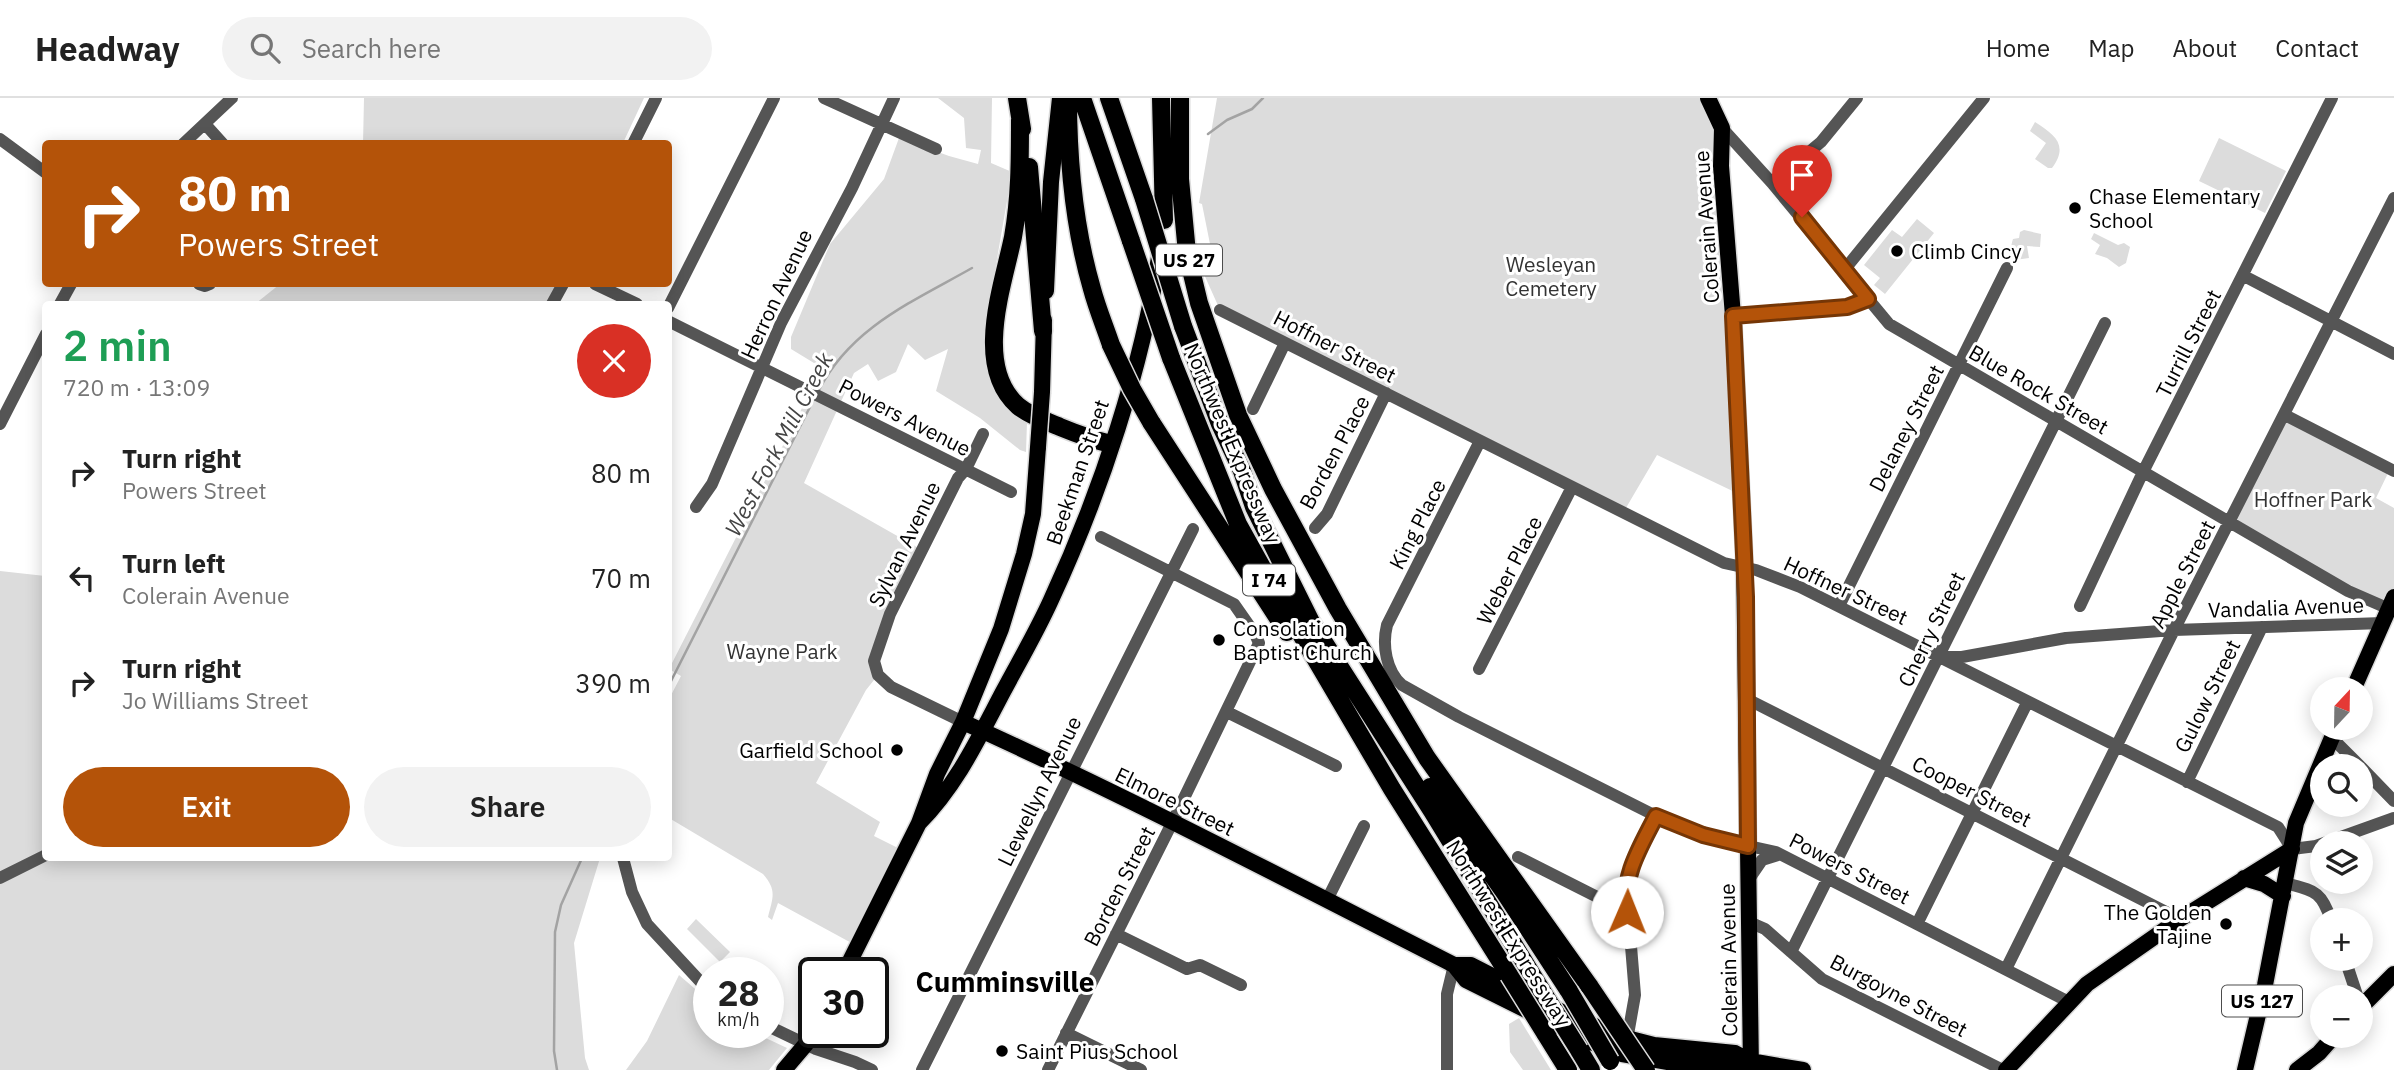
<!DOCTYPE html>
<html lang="en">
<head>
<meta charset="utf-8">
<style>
	body { margin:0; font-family:"IBM Plex Sans",sans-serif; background:#f2f2f2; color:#222; height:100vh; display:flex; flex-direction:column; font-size:26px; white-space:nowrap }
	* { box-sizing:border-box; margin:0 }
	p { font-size:23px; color:#767676 }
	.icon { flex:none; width:38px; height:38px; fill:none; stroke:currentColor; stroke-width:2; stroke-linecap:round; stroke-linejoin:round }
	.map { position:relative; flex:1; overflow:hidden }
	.sheet { position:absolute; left:42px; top:203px; width:630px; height:560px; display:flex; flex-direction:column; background:#fff; border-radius:7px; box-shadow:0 4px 18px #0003 }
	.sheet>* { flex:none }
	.banner { position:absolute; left:42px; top:42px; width:630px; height:147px; border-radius:7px; box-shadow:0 4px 18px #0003; background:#b45309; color:#fff; overflow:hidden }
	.needle { width:46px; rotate:22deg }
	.tools { position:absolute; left:2310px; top:579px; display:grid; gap:14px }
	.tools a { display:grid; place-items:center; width:63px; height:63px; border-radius:50%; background:#fff; box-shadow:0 4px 18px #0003; font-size:35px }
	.speed { position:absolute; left:693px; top:859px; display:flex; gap:14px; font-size:35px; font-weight:700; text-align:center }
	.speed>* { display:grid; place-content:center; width:91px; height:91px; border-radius:50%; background:#fff; box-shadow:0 4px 18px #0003; line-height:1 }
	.speed small { font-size:18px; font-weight:400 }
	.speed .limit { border:4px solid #111; border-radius:10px; background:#fff; color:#111 }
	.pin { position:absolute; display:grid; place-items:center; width:60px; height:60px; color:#fff; margin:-72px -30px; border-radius:50% 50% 50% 0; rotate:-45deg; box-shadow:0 0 7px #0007 }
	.pin .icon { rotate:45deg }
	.me { position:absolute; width:77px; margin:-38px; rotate:1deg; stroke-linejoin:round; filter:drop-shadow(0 0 5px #0008) }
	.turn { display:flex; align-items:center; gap:24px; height:147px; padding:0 21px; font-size:32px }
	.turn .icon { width:91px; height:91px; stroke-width:2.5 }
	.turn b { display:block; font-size:49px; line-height:60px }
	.round { display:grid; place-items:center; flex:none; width:74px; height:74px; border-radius:37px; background:#f2f2f2 }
	.summary { display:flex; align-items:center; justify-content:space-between; height:119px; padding:0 21px }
	h1 { font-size:42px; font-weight:600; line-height:52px; color:#1e9e55 }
	.primary-button { display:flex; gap:14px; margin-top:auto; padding:14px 21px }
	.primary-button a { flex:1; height:80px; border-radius:42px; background:#b45309; color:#fff; font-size:28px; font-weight:600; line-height:80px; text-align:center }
	.primary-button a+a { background:#f2f2f2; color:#222 }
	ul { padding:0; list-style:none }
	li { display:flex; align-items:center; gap:21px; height:105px; padding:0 21px }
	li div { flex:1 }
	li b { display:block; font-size:26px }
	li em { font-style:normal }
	header { display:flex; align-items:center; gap:42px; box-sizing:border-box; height:98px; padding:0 35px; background:#fff; border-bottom:2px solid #e0e0e0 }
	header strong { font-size:33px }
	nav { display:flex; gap:38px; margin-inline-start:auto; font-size:24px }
	.search { width:490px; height:63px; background:#f2f2f2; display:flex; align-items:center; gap:18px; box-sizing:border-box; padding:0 24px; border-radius:38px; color:#767676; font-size:26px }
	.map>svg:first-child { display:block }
	.green { fill:#dcdcdc }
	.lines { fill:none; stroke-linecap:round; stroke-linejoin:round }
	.stream { stroke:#a3a3a3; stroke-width:2.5 }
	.major-casing { stroke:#dbdbdb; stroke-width:19 }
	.highway-casing { stroke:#dbdbdb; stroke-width:21 }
	.minor { stroke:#555; stroke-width:12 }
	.major { stroke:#000; stroke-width:16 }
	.highway { stroke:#000; stroke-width:18 }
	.major-bridge-casing { stroke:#dbdbdb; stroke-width:19; stroke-linecap:butt }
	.highway-bridge-casing { stroke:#dbdbdb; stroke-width:21; stroke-linecap:butt }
	.major-bridge { stroke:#000; stroke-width:16 }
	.highway-bridge { stroke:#000; stroke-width:18 }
	.route-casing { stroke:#753606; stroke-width:18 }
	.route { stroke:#b45309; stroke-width:12 }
	.poi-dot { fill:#000; stroke:#fff; stroke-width:2.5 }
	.labels { text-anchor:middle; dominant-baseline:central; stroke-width:6; stroke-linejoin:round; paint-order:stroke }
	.shield { fill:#fff; stroke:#4c4c4c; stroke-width:2 }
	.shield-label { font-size:19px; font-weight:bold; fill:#000 }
	.poi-label { font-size:21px; fill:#000; stroke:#fff; text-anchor:start }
	.street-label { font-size:21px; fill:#000; stroke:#fff }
	.park-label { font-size:21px; fill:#333; stroke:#fff }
	.water-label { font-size:23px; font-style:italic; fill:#444; stroke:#fff }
	.district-label { font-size:28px; font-weight:bold; fill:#000; stroke:#fff }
</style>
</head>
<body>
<header>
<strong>Headway</strong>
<div class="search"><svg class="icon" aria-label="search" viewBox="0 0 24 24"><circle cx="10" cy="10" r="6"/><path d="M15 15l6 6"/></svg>Search here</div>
<nav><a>Home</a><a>Map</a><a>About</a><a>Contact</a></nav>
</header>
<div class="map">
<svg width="2394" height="972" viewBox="0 0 2394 972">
	<rect width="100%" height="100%" fill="#fff"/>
	<!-- green -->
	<path class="green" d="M364,0h280l-21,45 -260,1z
		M938,0h54l-1,65 21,9 -24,139 -3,52 11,30 31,29 -1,30 -6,-2 -40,-32 -44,-27 12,-42 -23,11 -17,-16 -12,28 -18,9 -10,-17 -14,9 -50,110 118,67 -38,80 -6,45 -12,15 -50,93 64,39 -6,14 30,15 -47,95 -79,-43 -6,17 -4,-3c5,-20 9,-27 -5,-43l-94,-56v-119l12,-23 -12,-7 158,-310 -13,4 -23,-14v-12l39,-93 54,-65 15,-41 50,18 29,8 3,-14 -15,-2 -2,-30z
		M1217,0h491l14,30 19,367 -84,-40 -34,58 -403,-203 -17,-38 7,-28 -8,-40 -3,-1z
		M2035,24c20,13 34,23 17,46h-4l-13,-9 11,-16 -16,-12z
		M2219,40l67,33 -21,42 -66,-32z
		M1917,121l17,14 -49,61 -11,-9 6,-7 -16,-13 28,-35 10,7z
		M2024,132l17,4 -1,13 -13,-1 2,12 -14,2c-4,-7 -5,-12 -2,-21l6,-1 1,-6z
		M2094,135l24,12 6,-2 6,4 -4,16 -7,4 -12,-9 -12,-4 5,-9 -9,-6z
		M280,186h280l-9,20h-296z
		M2285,317l105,54 -14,29 18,10v89l-5,12 -159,-86z
		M0,473l45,5 1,282h554l-26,85 11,115 4,12h-589z
		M696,821l34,33 -10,10 -33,-33z
		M679,877l30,26v31l46,1 32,15 -18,22h-143l21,-29z
		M1519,920l32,52h-28l-13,-18 -1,-28z"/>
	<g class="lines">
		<!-- stream -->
		<path class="stream" d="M1208,36l19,-14 25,-11 11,-11
			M819,292c32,-63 95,-89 153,-122
			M668,589l146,-288
			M557,972l-3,-19 1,-119 6,-27 21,-47"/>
		<!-- major casing -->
		<g class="major-casing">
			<path id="major" d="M1708,0l14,30 -1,38 12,150 11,237 7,517
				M1046,193l5,-109 9,-84
				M1042,294l2,-72
				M2353,592l41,-93
				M963,624c166,75 328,160 491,243l12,15 122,61 34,13 46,8 66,6 16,-7
				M919,725c38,-38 60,-86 85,-133 16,-30 33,-59 47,-90 50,-108 91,-232 109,-349
				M2244,780l20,6 19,12
				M1454,867h17l95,49 53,22 35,9 81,8 15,8 53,9
				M844,875l75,-150 18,-49 26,-52 38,-93 23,-75 9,-40 5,-67
				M2361,909l33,-33
				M784,972l22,-26 8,-15
				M2006,972l81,-86 93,-65 112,-70
				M2245,972l20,-85 31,-162 40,-95
				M2297,972l22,-17 15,-17"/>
		</g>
		<!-- highway casing -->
		<g class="highway-casing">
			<path id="highway" d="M1017,0l5,31
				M1068,0c0,65 6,129 24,191 5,19 13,38 19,56
				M1082,0l49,143
				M1109,0l35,101
				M1161,0l3,122
				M1180,0v81l7,74 12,50 39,112 35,74 65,120 89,149 163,229
				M1020,22c0,39 0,78 -7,117 -10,49 -40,129 5,169 12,10 28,15 42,21 17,7 34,13 51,17
				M1029,69l14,164
				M1183,228l37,98 22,47 12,36 57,115 121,189 110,180
				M1171,260l67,166 30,54 124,211 117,186
				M1151,324l136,210
				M1430,689l75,106 64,98
				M1545,935l23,37
				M1579,952l12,20"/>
		</g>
		<!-- minor -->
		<path class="minor" d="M824,0l112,51
			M205,26l18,20
			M1722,30l50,55 117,141 459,267 46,20
			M0,41l46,34
			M183,46l49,-46
			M633,46l23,-46
			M1772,85l49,-41 36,-44
			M1845,171l139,-171
			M2244,178l150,78
			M199,186l6,2 5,-2
			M595,186l42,20
			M60,206l11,-20
			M552,206l11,-20
			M668,210l106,-210
			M1220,212l504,253 32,7 44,17 478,240 14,22 24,-3 78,-28
			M1733,218l114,-9 21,-8
			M668,223l343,171
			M1253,311l32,-66
			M2285,317l109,56
			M0,326l46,-90
			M1480,343l-93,184c-5,20 -1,46 15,60l57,32 197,99 61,23 59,13 293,150
			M696,409l16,-23 69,-161 71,-135 42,-90
			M1315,430l12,-14 59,-121
			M1839,508l168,-338
			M2080,508l63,-134 189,-374
			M1941,559h21l104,-19 108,-8 209,-7
			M1479,571l93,-182
			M1747,601l433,220
			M1227,614l109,54
			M963,624l-72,-35 -13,-12 -4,-14 16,-47 68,-136 8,-9 17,-35
			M2332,640l28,28
			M2361,669l33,34
			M2187,684l75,-155
			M1518,759l109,55
			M623,760l9,34 15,32 62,67
			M0,780l46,-23
			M1749,781l13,-19 16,-5
			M2285,785c29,8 36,7 46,37
			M1327,802l37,-74
			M1749,824l16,7 57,50 181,91
			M1917,826l110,-221
			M1116,836l71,35 13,-4 41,20
			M1791,854l314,-629
			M2345,861l13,39
			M2006,871l168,-339 220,-432
			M768,928l48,23 39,13 17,8
			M1066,935l75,37
			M1626,948l9,-51 -9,-110 4,-16 26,-53
			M922,972l271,-541
			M1048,972l124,-247 87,-180 -4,-9 -21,-30 -133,-67
			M1447,972v-76l7,-29"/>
		<!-- major -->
		<use href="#major" class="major"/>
		<!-- highway -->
		<use href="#highway" class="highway"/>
		<!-- major-bridge casing -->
		<g class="major-bridge-casing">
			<path id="major-bridge" d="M1038,349l4,-55"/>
		</g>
		<!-- highway-bridge casing -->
		<g class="highway-bridge-casing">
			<path id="highway-bridge" d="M1144,101l39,127
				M1131,143l40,117
				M1111,247l21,44 19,33
				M1509,877l36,58
				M1590,889l56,83
				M1542,893l37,59
				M1569,893l41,70"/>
		</g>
		<!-- major-bridge -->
		<use href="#major-bridge" class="major-bridge"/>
		<!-- highway-bridge -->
		<use href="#highway-bridge" class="highway-bridge"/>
	</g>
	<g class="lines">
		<!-- route casing -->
		<g class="route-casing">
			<path id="route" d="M1627,814c-5,-37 13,-64 29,-96l47,19 45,11 -2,-249 -13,-281 114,-9 21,-8 -66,-82"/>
		</g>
		<!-- route -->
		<use href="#route" class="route"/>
	</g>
	<!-- markers -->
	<g class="poi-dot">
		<circle cx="2075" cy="110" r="7"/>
		<circle cx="1897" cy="153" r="7"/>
		<circle cx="1219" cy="542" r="7"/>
		<circle cx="897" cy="652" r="7"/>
		<circle cx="2226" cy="826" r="7"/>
		<circle cx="1002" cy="953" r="7"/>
	</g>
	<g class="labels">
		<!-- shield labels -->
		<g class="shield">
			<rect x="1156" y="146.5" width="66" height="31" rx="5"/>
			<rect x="1243" y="466.5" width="52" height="31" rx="5"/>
			<rect x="2222" y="887.5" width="80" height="31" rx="5"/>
		</g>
		<g class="shield-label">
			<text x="1189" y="162">US 27</text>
			<text x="1269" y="482">I 74</text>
			<text x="2262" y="903">US 127</text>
		</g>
		<!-- poi labels -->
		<g class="poi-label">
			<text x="2089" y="98">Chase Elementary<tspan x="2089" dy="24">School</tspan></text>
			<text x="1911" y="153">Climb Cincy</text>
			<text x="1233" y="530">Consolation<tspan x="1233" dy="24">Baptist Church</tspan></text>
			<text x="883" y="652" text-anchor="end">Garfield School</text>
			<text x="2212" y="814" text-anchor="end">The Golden<tspan x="2212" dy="24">Tajine</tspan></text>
			<text x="1016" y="953">Saint Pius School</text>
		</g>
		<!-- street labels -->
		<g class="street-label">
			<text transform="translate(1706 129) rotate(-94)">Colerain Avenue</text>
			<text transform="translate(776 196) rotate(-65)">Herron Avenue</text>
			<text transform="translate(2188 245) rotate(-63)">Turrill Street</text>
			<text transform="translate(1335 248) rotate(27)">Hoffner Street</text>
			<text transform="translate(2039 291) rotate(30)">Blue Rock Street</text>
			<text transform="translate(905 319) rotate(27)">Powers Avenue</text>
			<text transform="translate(1906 330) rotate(-63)">Delaney Street</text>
			<text transform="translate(1233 345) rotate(67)">Northwest Expressway</text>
			<text transform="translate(1334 354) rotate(-62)">Borden Place</text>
			<text transform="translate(1077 374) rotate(-71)">Beekman Street</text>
			<text transform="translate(1417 426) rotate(-63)">King Place</text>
			<text transform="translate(904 446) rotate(-64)">Sylvan Avenue</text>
			<text transform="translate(1509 472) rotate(-63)">Weber Place</text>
			<text transform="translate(2182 476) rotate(-63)">Apple Street</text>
			<text transform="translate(1846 492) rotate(25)">Hoffner Street</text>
			<text transform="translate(2286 509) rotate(-2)">Vandalia Avenue</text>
			<text transform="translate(1931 531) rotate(-64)">Cherry Street</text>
			<text transform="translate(2207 598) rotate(-64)">Gulow Street</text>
			<text transform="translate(1039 693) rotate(-64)">Llewellyn Avenue</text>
			<text transform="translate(1972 693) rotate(27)">Cooper Street</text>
			<text transform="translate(1175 703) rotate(26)">Elmore Street</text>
			<text transform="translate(1850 770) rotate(27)">Powers Street</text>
			<text transform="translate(1119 788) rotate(-63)">Borden Street</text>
			<text transform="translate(1509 835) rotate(58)">Northwest Expressway</text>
			<text transform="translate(1728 862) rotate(-91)">Colerain Avenue</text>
			<text transform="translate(1899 897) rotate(28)">Burgoyne Street</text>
		</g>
		<!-- park labels -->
		<g class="park-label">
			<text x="1551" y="166">Wesleyan<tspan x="1551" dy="24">Cemetery</tspan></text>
			<text x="2313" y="401">Hoffner Park</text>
			<text x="782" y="553">Wayne Park</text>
		</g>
		<!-- water labels -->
		<g class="water-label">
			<text transform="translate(778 346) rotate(-62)">West Fork Mill Creek</text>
		</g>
		<!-- district labels -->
		<g class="district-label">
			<text x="1005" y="883">Cumminsville</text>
		</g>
	</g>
</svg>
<div class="tools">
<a><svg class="needle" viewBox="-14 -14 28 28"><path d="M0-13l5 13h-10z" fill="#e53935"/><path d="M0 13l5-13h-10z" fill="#767676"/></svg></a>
<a><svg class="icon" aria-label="search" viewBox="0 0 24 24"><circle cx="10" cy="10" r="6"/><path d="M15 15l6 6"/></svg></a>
<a><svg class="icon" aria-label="layers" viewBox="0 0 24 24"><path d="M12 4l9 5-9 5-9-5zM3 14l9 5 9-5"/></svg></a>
<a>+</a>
<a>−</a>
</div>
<div class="speed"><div>28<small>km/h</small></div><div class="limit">30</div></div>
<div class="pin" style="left:1802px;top:119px;background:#d93025"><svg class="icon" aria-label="arrive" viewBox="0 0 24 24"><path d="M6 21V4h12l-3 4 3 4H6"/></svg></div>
<svg class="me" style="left:1627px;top:814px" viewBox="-20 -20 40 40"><circle r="19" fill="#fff"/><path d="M0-13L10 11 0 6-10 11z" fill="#b45309"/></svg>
<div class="banner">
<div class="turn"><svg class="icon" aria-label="right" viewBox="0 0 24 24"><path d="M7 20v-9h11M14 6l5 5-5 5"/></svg><div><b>80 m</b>Powers Street</div></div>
</div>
<section class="sheet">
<div class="summary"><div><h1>2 min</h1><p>720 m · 13:09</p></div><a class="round" style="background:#d93025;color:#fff"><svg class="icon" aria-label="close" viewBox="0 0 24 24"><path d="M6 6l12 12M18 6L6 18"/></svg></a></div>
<ul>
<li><svg class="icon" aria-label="right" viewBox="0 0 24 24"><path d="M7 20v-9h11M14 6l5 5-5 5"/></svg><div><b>Turn right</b><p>Powers Street</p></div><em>80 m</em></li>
<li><svg class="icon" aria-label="left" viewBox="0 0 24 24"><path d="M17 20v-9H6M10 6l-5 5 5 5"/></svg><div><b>Turn left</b><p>Colerain Avenue</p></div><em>70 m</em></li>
<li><svg class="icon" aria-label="right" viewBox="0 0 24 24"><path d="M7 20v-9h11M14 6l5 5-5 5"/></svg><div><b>Turn right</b><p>Jo Williams Street</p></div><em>390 m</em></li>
</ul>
<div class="primary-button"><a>Exit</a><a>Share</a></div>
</section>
</div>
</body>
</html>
